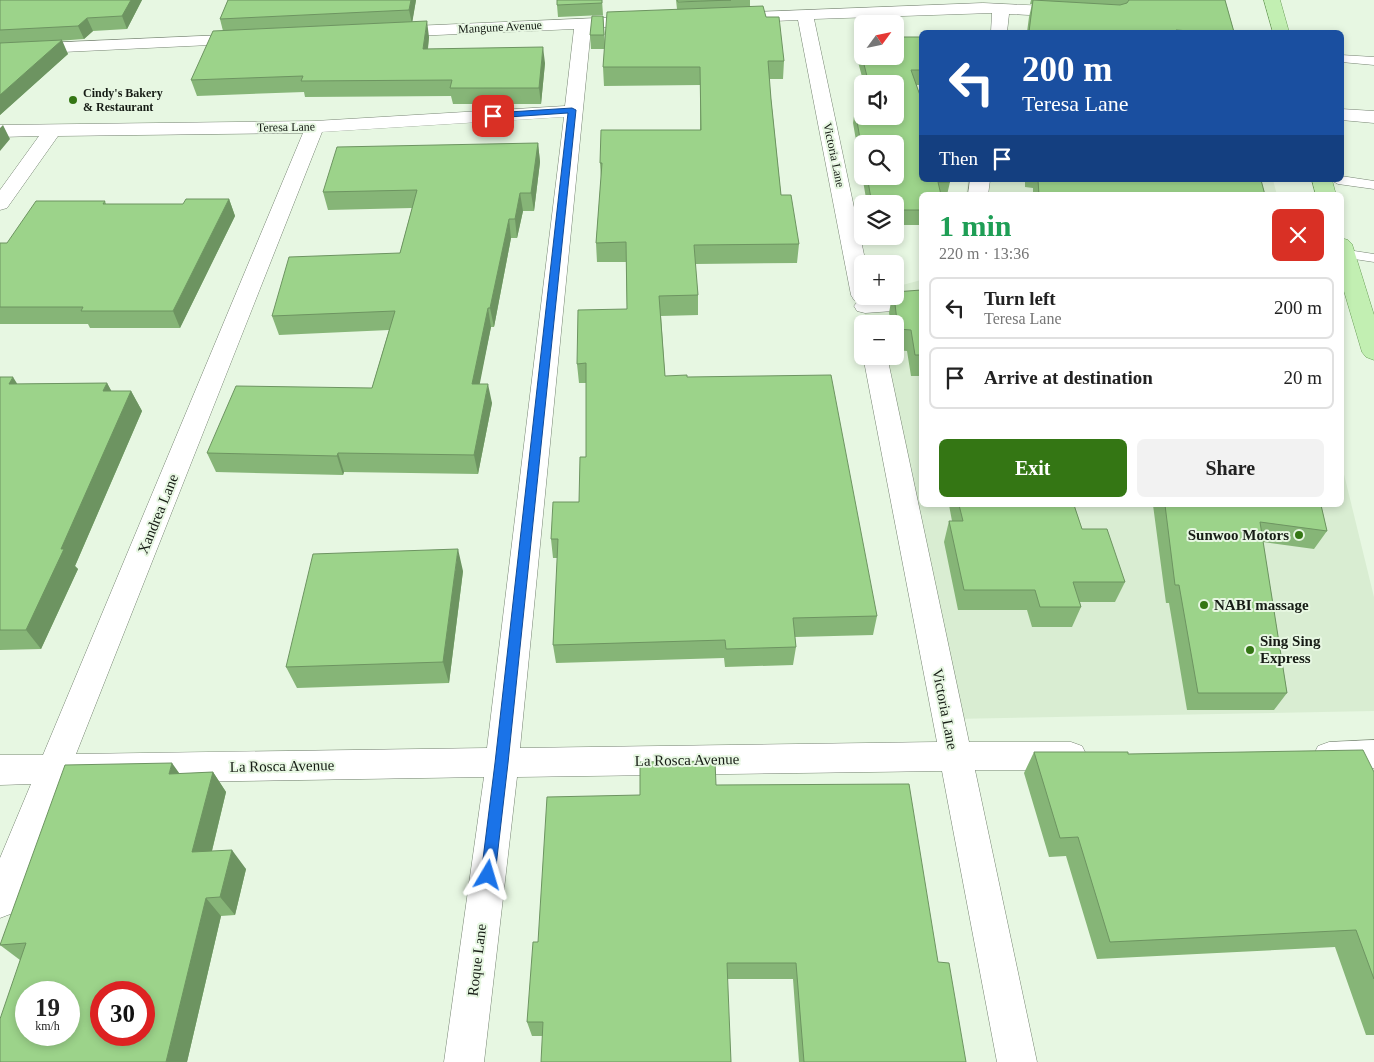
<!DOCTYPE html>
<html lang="en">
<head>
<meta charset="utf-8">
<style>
	body { margin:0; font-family:Georgia,serif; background:#f2f2f2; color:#222; height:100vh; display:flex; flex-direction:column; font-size:19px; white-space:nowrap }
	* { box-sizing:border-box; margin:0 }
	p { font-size:16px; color:#767676 }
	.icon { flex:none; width:28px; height:28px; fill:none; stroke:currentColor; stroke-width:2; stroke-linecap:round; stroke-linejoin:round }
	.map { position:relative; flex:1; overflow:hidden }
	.details { position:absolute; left:919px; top:192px; width:425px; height:315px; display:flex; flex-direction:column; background:#fff; border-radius:8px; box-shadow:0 2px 8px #0003 }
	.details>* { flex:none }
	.hud { position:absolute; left:919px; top:30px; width:425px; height:152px; border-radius:8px; box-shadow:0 2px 8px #0003; background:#1a4fa0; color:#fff; overflow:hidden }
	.needle { width:32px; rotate:57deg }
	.tools { position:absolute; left:854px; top:15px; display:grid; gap:10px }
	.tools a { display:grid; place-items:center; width:50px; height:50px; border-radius:8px; background:#fff; box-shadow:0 2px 8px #0003; font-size:25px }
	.speed { position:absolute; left:15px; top:981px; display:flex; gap:10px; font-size:25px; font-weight:700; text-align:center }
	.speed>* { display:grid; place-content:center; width:65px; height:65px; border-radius:50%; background:#fff; box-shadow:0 2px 8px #0003; line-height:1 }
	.speed small { font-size:12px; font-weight:400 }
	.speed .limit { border:8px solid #d22; background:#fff; color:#111 }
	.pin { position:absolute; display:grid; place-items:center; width:42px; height:42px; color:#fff; margin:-21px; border-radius:10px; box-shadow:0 2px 8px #0006 }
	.me { position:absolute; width:55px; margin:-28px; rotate:7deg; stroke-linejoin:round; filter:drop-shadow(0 0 4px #0008) }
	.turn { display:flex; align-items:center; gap:18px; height:105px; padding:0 20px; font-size:22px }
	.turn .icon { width:65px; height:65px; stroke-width:2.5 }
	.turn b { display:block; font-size:35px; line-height:42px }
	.then { display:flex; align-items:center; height:48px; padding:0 20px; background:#0003; gap:10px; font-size:19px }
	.round { display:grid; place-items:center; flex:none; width:52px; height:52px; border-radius:8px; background:#f2f2f2 }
	.summary { display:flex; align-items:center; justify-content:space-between; height:85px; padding:0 20px }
	h1 { font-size:30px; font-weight:600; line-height:38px; color:#1e9e55 }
	.action { display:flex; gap:10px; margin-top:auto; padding:10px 20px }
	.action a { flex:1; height:58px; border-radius:8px; background:#347614; color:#fff; font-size:20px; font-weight:600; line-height:58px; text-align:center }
	.action a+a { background:#f2f2f2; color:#222 }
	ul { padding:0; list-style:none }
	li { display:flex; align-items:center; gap:15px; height:62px; margin:0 10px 8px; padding:0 10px; border:2px solid #e0e0e0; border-radius:8px }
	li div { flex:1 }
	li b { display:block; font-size:19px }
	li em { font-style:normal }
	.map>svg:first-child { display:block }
	.built { fill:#d9edd2 }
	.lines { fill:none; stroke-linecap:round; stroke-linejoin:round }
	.service-casing { stroke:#768472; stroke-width:1 }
	.minor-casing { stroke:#768472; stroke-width:1 }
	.primary-casing { stroke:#6b9f59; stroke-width:1 }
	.service { fill:#fff; fill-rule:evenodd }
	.minor { fill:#fff; fill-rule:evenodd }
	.primary { fill:#c2efb2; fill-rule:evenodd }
	.wall { fill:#86b577; fill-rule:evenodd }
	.shaded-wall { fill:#6d9461 }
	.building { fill:#9cd38a; stroke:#6d9461; fill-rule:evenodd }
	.route { fill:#1a73e8; stroke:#114b97 }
	.poi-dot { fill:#347614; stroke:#e7f7e2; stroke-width:2 }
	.labels { text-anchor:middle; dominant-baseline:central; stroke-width:4; stroke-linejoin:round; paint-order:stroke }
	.far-street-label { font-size:12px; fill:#161c15; stroke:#e7f7e2 }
	.far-poi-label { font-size:12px; font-weight:bold; fill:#161c15; stroke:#e7f7e2; text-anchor:start }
	.street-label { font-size:15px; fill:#161c15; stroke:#e7f7e2 }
	.poi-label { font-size:15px; font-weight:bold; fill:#161c15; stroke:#e7f7e2; text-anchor:start }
</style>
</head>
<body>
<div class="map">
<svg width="1374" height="1062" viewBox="0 0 1374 1062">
	<rect width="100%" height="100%" fill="#e7f7e2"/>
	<!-- built -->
	<path class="built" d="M968,180h305l4,15h-311z
		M921,280v225h420v-43l33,135v114l-423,8 -77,-363h21v-32h-28l-6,-29 34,1v-9z"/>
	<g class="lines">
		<!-- service casing -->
		<g class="service-casing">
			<path id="service" d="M1341,55l33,2v8l-33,-3z
				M1341,176l33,5v8l-36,-5 -7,-4h10z
				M1341,249l33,5v8l-33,-5z"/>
		</g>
		<!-- minor casing -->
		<g class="minor-casing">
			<path id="minor" d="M983,3l84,4 6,2 2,3 -2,3 -6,2 -58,-3 -2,18h-16l1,-19 -178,6 52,245h-4v32h10l-1,3 50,-4v14l-56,4 -8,-2 -3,-5 4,-5 -4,-1 -3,-5 -53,-275 -70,3 -6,-2 -2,-3 2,-3 6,-2z
				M643,16l6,2 2,3 -2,3 -58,4 -71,720 417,-6 -74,-386h24l82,386h102l11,4 5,10 -5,10 -11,4h-96l62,292h-40l-55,-291 -425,6 -33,285h-40l40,-285 -420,7 -51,129 -13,5v-60l31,-74 -31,1v-30h43l260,-622 -245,3 -51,72 -7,2v-20l39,-54 -39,1v-12l315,-4 250,-15 9,-77 -183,8 -6,-1 -2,-4 2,-4 6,-1zM564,117l-77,631 -411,6 246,-622z
				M246,34l6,1 2,4 -2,4 -252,12v-10z
				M1341,109l33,2v12l-33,-3z
				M970,180h20l-2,15h-20z
				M1374,740v28l-45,2 -11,-4 -5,-10 5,-10 11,-4z"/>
		</g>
		<!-- primary casing -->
		<g class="primary-casing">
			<path id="primary" d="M1264,0h16l9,32h-16z
				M1312,180h20l4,15h-20z
				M1341,238l7,2 4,4 22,71v45l-8,-3 -4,-5 -21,-71z"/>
		</g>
		<!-- service -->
		<use href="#service" class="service"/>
		<!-- minor -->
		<use href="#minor" class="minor"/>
		<!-- primary -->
		<use href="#primary" class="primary"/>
	</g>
	<!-- wall -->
	<path class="wall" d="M0,0h142l-15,29 -34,2 -9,8 -27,2 11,13 -68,61z
		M228,0h188l-4,22 17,15 -1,12 117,14 -4,41h-88l-2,-8 -146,1 -1,-5 -107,4 -6,-16 32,-49 -3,-12z
		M602,0l1,15 -45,2 -1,-12z
		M676,0h74v6l16,11 18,44 -1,18h-14l12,116 18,49 -2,19 -102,1 3,31v20l-37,1 4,60 22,1 190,239 -4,19 -78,2 1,10 -3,18 -68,2 -1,-9 -168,5 -3,-18 5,-87h-5l-2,-19 28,-37 7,-45v-74h-7l-2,-19 50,-55 -1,-47h-29l-1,-19 5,-64 -1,-16 100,-33v-45l-96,1 -1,-19 2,-18h-14l-1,-14 13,-19 2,27 72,-34z
		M1031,0h194l9,32h-207l2,-15 3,-13h-2z
		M857,37h64v48h-5l34,97 -3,13h-26v30h-26v-21h-28l-14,-81 2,-14 40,7v-32h-31l-9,-33zM862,144l33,32h-33z
		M538,143l2,19 -6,49h-11l-6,27h-6l-17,89h-3l-12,57 13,19 -14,71 -134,-2 -1,3 -127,-3 -9,-19 165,-65 17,-58 -110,5 -7,-19 128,-63 12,-45 -84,2 -5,-18z
		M1025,180h236l4,15h-232v-7l-8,-1z
		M229,199l6,17 -55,112h-90l-2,-4h-88v-81h7l98,-42 1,3h77z
		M921,290v86h-10l-4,-25 -12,-1v-26h-4l-2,-11 3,-17z
		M0,377l17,7 90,-1 4,8h20l11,20 -67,155 3,3 -37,80 -41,1z
		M949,505h125l8,24 43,53 -10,20h-35l1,5 -9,20h-40l-5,-17h-69l-14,-68 5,-21h3z
		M1153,505h168l6,26 -13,18 -51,-7 24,151 -13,17h-87l-18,-107h-3z
		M463,571l-14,112 -152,5 -11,-21z
		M1034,752l94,2 246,18v263h-8l-31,-88 -238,12 -31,-103 -17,1 -25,-84z
		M213,772l13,20 -14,59 34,18 -11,46 -14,1 -34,146h-187l20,-102 -20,-15 179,-171z
		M716,785l250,277h-167l-6,-83h-65l-186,57h-10l-5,-14 11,-80 102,-147z"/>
	<!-- shaded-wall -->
	<path class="shaded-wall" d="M131,0h11l-15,29 -5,-13z
		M411,0h5l-4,24 -3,-14z
		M87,18l6,13 -9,8 -6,-13z
		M427,21l2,16 -3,27 -3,-15z
		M62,40l6,14 -68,61v-20z
		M543,47l2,16 -4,41 -2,-16z
		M3,125l7,14 -10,12v-23z
		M538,143l2,19 -6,49 -3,-18z
		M520,193l3,18 -6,27 -2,-19z
		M229,199l6,17 -55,112 -7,-17z
		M509,219l2,19 -17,89 -4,-19z
		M488,308l3,19 -15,76 -4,-19z
		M13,377l13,21 -17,-14z
		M107,383l11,20 -15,-12z
		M488,384l4,19 -14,71 -4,-19z
		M131,391l11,20 -67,155 3,3 -37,80 -15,-19 35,-81z
		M338,453l6,19 -1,3 -6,-19z
		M458,549l5,22 -14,112 -6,-21z
		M172,763l15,21 -18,-10z
		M213,772l13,20 -19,79 -15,-19z
		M232,850l14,19 -11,46 -15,-18z
		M206,898l15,18 -34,146h-21z"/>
	<!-- building -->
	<path class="building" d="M0,0h131l-9,16 -35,2 -9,8 -78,4z
		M228,0h183l-2,10 -189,9z
		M557,0h45v3l-45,2z
		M677,0h54l-53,2z
		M1033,0l87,5 7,-2 2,-3h96l9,32h-31l-27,-2v2h-147z
		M763,6l3,11h13l5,44h-16l3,38 10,96h10l8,49 -105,1 4,50 -39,1 6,80 22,-1v2l144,-2 46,241 -84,2 3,29 -70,2 -1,-9 -172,5 5,-106h-7l2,-37h26l1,-45h6v-94l-9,1 1,-54 49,-1 -1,-67 -30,1 6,-80h-2l1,-33h100l-1,-63h-97l4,-55z
		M592,16h11l1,19h-14z
		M427,21l-4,28 120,-2 -4,41h-89l2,-8 -151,1 2,-5 -112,4 22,-49z
		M857,37h5v19h33v-19h26v33h-10l10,28v82h28l1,2h-12l3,13h-20v15h-26v-6h-23l-5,-28h28v-32h-33v7l-7,-42h7v7h33v-32h-26z
		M62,40l-62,55v-52z
		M538,143l-7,50h-11l-5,26h-6l-19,89h-2l-16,76h16l-14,71 -136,-2 -1,3 -130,-3 29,-67 136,2 23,-77 -123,5 17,-59 111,-4 17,-63 -94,2 14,-45z
		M1038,180h223l4,15h-226z
		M186,199h43l-56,112h-92l2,-4h-83v-64h7l29,-42h69l-2,3h80z
		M921,290v65h-6l-4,-25 -13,-1 -4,-33h1v-4z
		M0,377h13l-4,7 98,-1 -4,8h28l-70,158h3l-38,81h-26z
		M959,505h115l8,24h25l18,53h-52l8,25h-41l-5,-17h-71l-15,-69h14z
		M1165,505h156l6,26 -67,-9 27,171h-89l-19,-108h-4z
		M458,549l-15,113 -157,5 27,-113z
		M1363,750l11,22v207l-18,-49 -246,12 -32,-105 -18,1 -26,-86h94v2z
		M715,761l1,24 193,-1 29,178 11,1 17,99h-162l-8,-99h-69l4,99h-190l2,-40h-16l6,-80h5l9,-145 93,-2v-33z
		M172,763l-3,11 44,-2 -21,80 40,-2 -12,47 -14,1 -40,164h-166v-43l26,-76 -26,2 65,-180zM26,992h43v43h-43zM101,992h43v43h-43z"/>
	<!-- route -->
	<path class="route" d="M572,108l4,2 -68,653 -13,112 -2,5 -5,2 -5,-2 -2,-5 14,-112 73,-650 -75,5 -4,-2 4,-3z"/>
	<!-- markers -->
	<g class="poi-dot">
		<circle cx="73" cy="100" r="5"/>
		<circle cx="1299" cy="535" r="5"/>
		<circle cx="1204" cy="605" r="5"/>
		<circle cx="1250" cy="650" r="5"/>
	</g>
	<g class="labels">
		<!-- far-street labels -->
		<g class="far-street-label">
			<text transform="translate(500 27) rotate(-3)">Mangune Avenue</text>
			<text transform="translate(286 127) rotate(-1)">Teresa Lane</text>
			<text transform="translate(834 155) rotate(78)">Victoria Lane</text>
		</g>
		<!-- far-poi labels -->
		<g class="far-poi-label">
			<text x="83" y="93">Cindy's Bakery<tspan x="83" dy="14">&amp; Restaurant</tspan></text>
		</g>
		<!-- street labels -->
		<g class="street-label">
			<text transform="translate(158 514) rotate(-68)">Xandrea Lane</text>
			<text transform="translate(945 709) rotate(79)">Victoria Lane</text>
			<text transform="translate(687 760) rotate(-1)">La Rosca Avenue</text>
			<text transform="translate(282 766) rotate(-1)">La Rosca Avenue</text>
			<text transform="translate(477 960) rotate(-83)">Roque Lane</text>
		</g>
		<!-- poi labels -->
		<g class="poi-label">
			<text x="1289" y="535" text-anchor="end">Sunwoo Motors</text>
			<text x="1214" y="605">NABI massage</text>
			<text x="1260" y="641">Sing Sing<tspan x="1260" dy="17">Express</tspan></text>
		</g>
	</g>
</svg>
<div class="tools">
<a><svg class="needle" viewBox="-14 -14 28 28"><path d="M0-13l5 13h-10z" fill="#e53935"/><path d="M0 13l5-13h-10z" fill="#767676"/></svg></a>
<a><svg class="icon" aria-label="sound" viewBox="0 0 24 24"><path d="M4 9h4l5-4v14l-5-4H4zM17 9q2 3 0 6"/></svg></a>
<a><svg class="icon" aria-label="search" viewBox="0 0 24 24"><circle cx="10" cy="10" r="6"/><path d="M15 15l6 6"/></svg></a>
<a><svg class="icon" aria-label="layers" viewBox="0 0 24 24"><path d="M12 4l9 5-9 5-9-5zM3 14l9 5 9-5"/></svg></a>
<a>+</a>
<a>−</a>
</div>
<div class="speed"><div>19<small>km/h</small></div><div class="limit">30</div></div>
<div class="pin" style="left:493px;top:116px;background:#d93025"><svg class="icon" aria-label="arrive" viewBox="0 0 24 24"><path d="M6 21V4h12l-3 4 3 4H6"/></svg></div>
<svg class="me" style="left:488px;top:875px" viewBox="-20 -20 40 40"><path d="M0-17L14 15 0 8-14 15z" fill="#1a73e8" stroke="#fff" stroke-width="4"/></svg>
<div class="hud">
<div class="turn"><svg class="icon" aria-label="left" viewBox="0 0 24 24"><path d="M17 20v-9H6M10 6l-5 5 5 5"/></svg><div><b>200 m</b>Teresa Lane</div></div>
<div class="then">Then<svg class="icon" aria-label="arrive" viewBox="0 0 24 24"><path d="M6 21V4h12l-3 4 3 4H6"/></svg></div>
</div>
<section class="details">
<div class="summary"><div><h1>1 min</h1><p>220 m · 13:36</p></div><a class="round" style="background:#d93025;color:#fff"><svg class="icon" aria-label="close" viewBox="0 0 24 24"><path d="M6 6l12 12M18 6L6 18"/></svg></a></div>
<ul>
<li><svg class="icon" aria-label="left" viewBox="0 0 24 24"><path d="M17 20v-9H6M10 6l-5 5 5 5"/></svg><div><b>Turn left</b><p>Teresa Lane</p></div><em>200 m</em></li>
<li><svg class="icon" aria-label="arrive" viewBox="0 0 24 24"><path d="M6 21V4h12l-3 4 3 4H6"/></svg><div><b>Arrive at destination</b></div><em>20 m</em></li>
</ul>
<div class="action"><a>Exit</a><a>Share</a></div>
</section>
</div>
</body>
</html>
